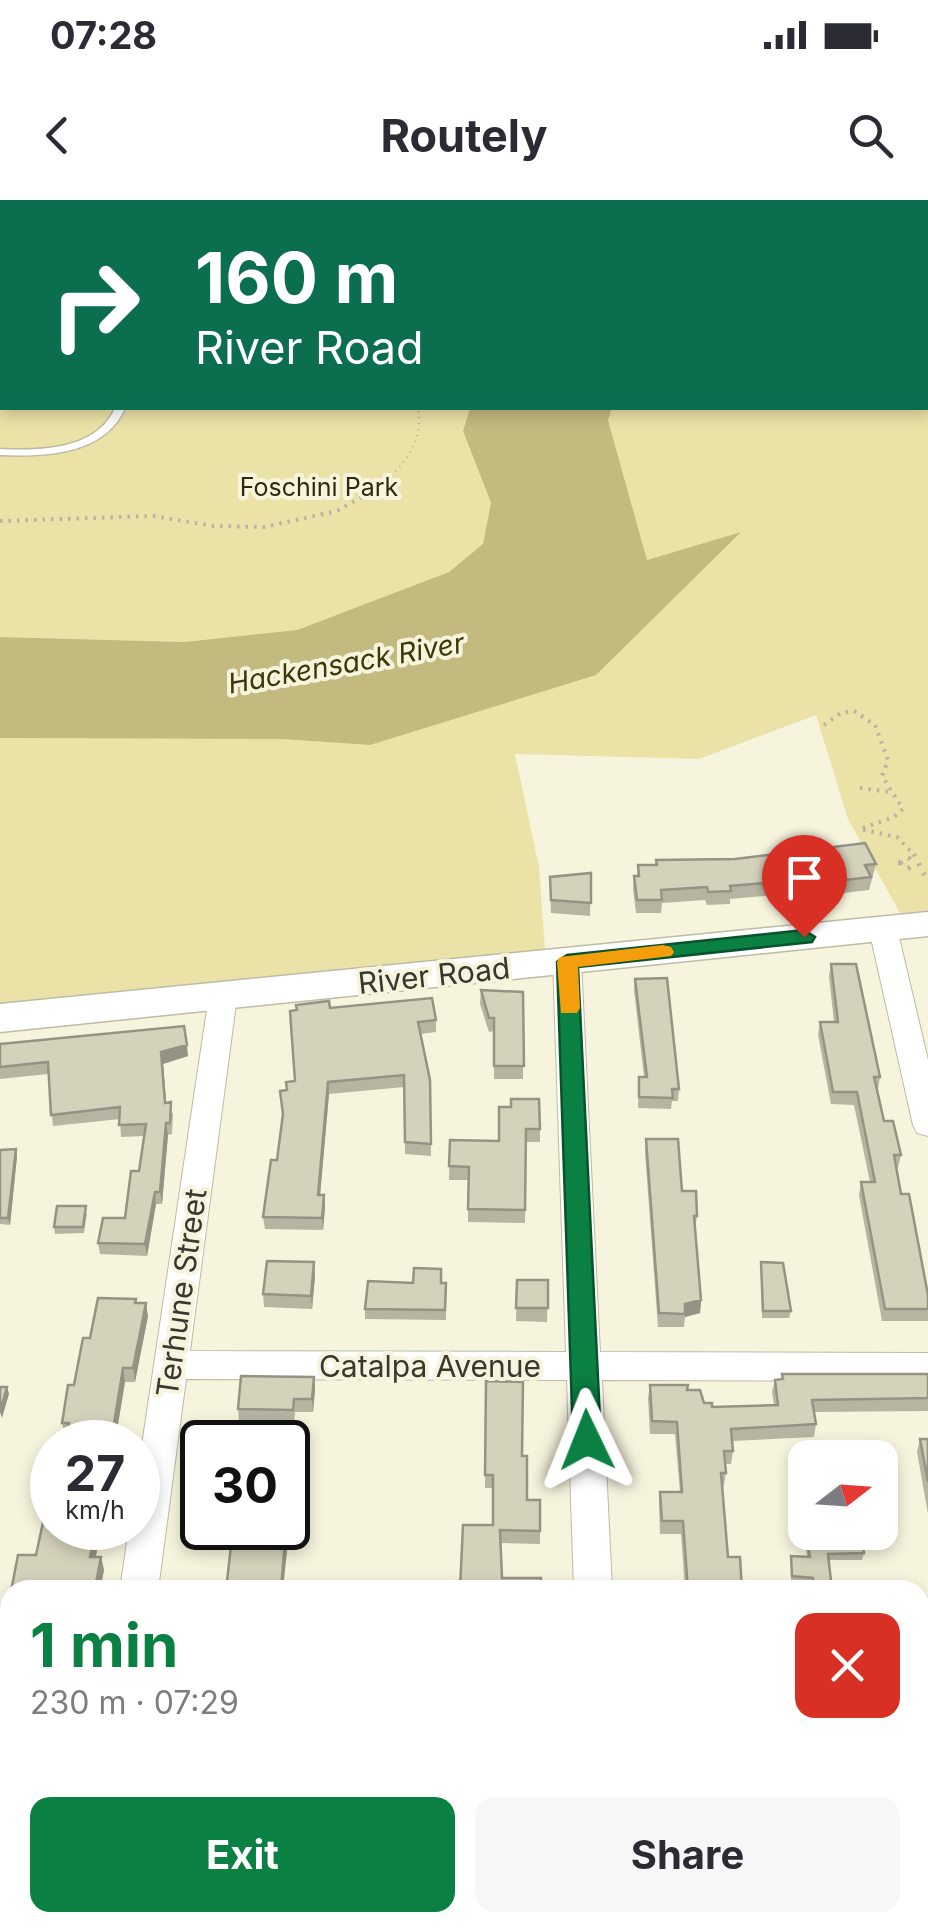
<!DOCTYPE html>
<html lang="en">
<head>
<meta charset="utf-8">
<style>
	body { margin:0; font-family:Inter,sans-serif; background:#f7f7f7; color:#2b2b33; height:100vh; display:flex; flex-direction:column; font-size:38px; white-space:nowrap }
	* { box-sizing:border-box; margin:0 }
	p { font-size:32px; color:#7c7c81 }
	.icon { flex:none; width:55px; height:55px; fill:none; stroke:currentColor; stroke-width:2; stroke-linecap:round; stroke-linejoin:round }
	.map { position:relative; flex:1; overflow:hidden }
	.panel { position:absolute; left:0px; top:1380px; width:930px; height:352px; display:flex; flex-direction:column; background:#fff; border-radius:30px 30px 0 0; box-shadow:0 5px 15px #0003 }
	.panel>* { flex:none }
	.hud { position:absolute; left:0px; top:0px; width:930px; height:210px; box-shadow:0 5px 15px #0003; background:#0b6e4f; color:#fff; overflow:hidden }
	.needle { width:65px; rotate:73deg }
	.tools { position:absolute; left:788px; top:1240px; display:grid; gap:20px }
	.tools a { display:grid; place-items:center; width:110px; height:110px; border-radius:20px; background:#fff; box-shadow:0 5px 15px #0003; font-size:50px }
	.speed { position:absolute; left:30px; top:1220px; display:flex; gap:20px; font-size:50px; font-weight:700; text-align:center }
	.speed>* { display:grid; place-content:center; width:130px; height:130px; border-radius:50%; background:#fff; box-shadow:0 5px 15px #0003; line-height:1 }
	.speed small { font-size:25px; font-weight:400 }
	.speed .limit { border:5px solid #111; border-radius:15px; background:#fff; color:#111 }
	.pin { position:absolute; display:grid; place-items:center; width:85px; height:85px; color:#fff; margin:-102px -42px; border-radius:50% 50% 50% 0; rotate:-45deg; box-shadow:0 0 10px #0007 }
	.pin .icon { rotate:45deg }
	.me { position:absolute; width:110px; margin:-55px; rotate:358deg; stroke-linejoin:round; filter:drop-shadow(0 0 8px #0008) }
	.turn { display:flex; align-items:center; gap:35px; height:210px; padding:0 30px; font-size:45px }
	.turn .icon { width:130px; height:130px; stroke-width:2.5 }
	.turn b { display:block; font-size:70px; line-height:85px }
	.round { display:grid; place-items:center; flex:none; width:105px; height:105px; border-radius:20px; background:#f7f7f7 }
	.overview { display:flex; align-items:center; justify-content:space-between; height:170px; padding:0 30px }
	h1 { font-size:60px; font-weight:700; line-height:75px; color:#0b8043 }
	.action { display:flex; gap:20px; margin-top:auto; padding:20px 30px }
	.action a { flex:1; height:115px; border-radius:20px; background:#0b8043; color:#fff; font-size:40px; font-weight:700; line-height:115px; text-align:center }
	.action a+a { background:#f7f7f7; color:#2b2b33 }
	.status { display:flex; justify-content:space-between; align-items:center; height:70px; padding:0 50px; background:#fff; direction:ltr }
	.status svg { height:28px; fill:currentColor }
	header { display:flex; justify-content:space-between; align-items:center; height:130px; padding:0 30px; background:#fff; font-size:45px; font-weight:700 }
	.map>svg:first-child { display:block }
	.green { fill:#ebe2a7 }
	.water { fill:#c3ba7f }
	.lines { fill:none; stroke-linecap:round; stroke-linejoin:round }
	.service-casing { stroke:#bebba5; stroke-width:3 }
	.minor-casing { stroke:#bebba5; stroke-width:2 }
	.secondary-casing { stroke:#bebba5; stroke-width:3 }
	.path-far2 { stroke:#b7b4a3; stroke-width:2.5; stroke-dasharray:1 5; stroke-linecap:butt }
	.path-far1 { stroke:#b7b4a3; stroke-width:4; stroke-dasharray:2.5 6; stroke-linecap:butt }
	.path { stroke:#b7b4a3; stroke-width:5; stroke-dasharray:2.5 8; stroke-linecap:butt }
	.service { fill:#fff; fill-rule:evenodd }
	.minor { fill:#fff; fill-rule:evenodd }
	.secondary { fill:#fff; fill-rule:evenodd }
	.wall { fill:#b7b5a2 }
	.shaded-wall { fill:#959384 }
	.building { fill:#d5d2bc; stroke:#959384; stroke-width:2.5 }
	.route { fill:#0b8043; stroke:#07532c; stroke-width:2.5 }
	.slow { fill:#f59e0b }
	.labels { text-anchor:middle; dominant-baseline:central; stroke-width:8; stroke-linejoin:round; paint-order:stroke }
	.far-park-label { font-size:25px; fill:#2f2a0f; stroke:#f7f4de }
	.far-water-label { font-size:28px; font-style:italic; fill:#3e3706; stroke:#f7f4de }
	.street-label { font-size:30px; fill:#39372f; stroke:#f7f4de }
</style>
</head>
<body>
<div class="status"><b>07:28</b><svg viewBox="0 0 49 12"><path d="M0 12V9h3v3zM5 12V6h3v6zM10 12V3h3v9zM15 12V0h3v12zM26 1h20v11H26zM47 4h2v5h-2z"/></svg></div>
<header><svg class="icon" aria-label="back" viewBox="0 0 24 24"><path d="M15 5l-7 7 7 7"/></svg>Routely<svg class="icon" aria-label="search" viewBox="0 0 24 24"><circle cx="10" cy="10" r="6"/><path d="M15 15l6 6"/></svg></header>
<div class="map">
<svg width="928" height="1731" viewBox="0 0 928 1731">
	<rect width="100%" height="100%" fill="#f7f4de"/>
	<!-- green -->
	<path class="green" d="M0,0h59l-57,2v206h468l-7,23 28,72 -7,41 -35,28 -152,58 -113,12 -184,-5z
		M928,0v724l-21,2 -59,-107 -32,-104 -117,44 -184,-5 24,113 7,97 -546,54v-280l281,1 89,6 368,-212 -91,27 -39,-140 4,-12h316v-206h-42z"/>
	<!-- water -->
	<path class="water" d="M470,208h142l-4,12 39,140 94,-28 -145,143 -226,70 -89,-6 -281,-1v-101l184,5 113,-12 152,-58 34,-28 8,-41 -28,-72z"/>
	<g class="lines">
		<!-- service casing -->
		<g class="service-casing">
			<path id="service" d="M115,208h10c-20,47 -80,49 -125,47v-6c40,2 97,1 115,-41z"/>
		</g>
		<!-- minor casing -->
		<g class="minor-casing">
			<path id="minor" d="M883,720l10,3 4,6 31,131v76l-11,-3 -4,-8 -44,-196 4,-6z
				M567,752l10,3 4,6 19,391 328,1v28l-326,-1 10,210h-38l-7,-210 -381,-1 -28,211h-38l9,-62h9v-56l71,-476 4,-7h20l4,7 -47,355 376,1 -13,-391 4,-6z
				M70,1722h44l-1,9h-44z
				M585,1722h44v9h-44z"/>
		</g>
		<!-- secondary casing -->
		<g class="secondary-casing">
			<path id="secondary" d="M928,712v24l-928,96v-28z"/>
		</g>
		<!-- path-far2 -->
		<path class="path-far2" d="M378,288c25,-22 46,-45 40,-80"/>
		<!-- path-far1 -->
		<path class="path-far1" d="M0,321l153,-5 61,10 50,1 73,-16 44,-25
			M824,525l17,-12 13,-2 21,14 13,35 -6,16 21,33 -9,8 -34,12 37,8 18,19
			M860,588l30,4"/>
		<!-- path -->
		<path class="path" d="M914,654l14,28
			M900.5 663a5.5 5.5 0 1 1 11 0a5.5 5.5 0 1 1-11 0Z"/>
		<!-- service -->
		<use href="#service" class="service"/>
		<!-- minor -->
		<use href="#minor" class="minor"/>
		<!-- secondary -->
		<use href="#secondary" class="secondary"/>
	</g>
	<!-- wall -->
	<path class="wall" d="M656,660l220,4 -7,26 -26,3 -3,-5 -39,4 -1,5 -23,3 -2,-5 -45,4v5l-23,1 -2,-5 -43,3 -1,10h-25l-3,-24 1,-13h3l1,-11h17z
		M591,673l-1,43 -39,-3 -1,-36z
		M831,764l49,113 -2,12 6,32 17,34 -3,13h-2l5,26 27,101v26h-46l-23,-126 2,-13h9l-16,-77 -23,-1 -13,-69 2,-13h14l-5,-46z
		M635,779l44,110 -1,12h-6l-1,8 -33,-1 1,-31h5l-10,-87z
		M481,790l42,2v87h-29v-48l-5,1 -9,-28z
		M330,808l106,12v12l-16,2 10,46 1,76 -26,-2 -1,-67 -75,7 -9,101h4l1,12 -2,23 -58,-1 -2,-12 14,-57 6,-43 -3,-26h7l8,-10z
		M0,844l188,12 -25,8 3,39 7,11 -1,20 -4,1 -6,69h-6l-9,52 -47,-2 -2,-11 27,-25 14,-47 5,-35 -23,1 -1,-18 -67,7 -5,-52 -48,5z
		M499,907l41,22v13h-14l-1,81 -57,-1v-42h-19l1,-40 49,1z
		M646,939l51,77 -2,13 6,71 -1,13 -15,4 -1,10h-26l-13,-175z
		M0,950l17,6 -7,69 -10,-1z
		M87,1013l-3,20 -29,1 -1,-7z
		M761,1062l30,49 -2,7h-27z
		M315,1076l-3,33 -48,-2 -1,-13z
		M517,1080h31l-1,42 -31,-1z
		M441,1083h5v37l-81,-1v-10z
		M137,1103l11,13 -13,66h-10l-10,60h-50l2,-6h-2l-3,-13 28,-85z
		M782,1174h146v37l-114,1 2,12 -2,13 -82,4 1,10 -2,13h-6l1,9 -2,13h-2l6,71 14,33h-57l-4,-56h-21l-1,-30 1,-12h20l-5,-58h-25l-2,-36 2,-13 37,5 25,17 62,-2 -2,-13 3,-12h6z
		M314,1177l1,13 -2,22h-18l-1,11 -55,-1 -1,-13z
		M486,1181l36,75 5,44 13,31v13l-39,-1 -41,47 32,-65 1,-37h-8z
		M920,1239h8v75l-11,-62z
		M288,1259h10l1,13 -3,23 -8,-1z
		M52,1328h49l-5,29h5l3,13 -4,20h-87l-1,-4 24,-31z
		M828,1332h32l4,21 -2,7h-33l3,30h-20l-1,-6 -20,-1v-27l16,1 -2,-16 1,-7h22z
		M10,1563v50h-2l-4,-12z"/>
	<!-- shaded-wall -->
	<path class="shaded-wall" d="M187,845l1,11 -25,8 4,50 -6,-62z
		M328,882l1,12 -10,113 -1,-12z
		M166,923l2,12 -6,69 -2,-12z
		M16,949l1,7 -7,69 -2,-7z
		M155,992l1,12 -9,52 -2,-12z
		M324,995l1,12 -2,23 -1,-12z
		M314,1062l1,14 -3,33 -1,-13z
		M701,1100l-1,13 -15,4v-13z
		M146,1103l2,13 -13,66 -2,-14z
		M123,1168l2,14 -10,60h-4z
		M314,1177l1,13 -2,22 -1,-13z
		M7,1187l2,7 -7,24 -2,-6z
		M298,1259l1,13 -3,23 -1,-13z
		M96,1328h5l-8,42 -3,-13z
		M286,1328l2,13 -5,49h-2z
		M101,1357l3,13 -4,20h-4z"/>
	<!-- building -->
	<path class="building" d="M865,643l11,21 -11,1 6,12 -26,3 -3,-5 -42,4 2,5 -23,3 -2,-5 -47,4 1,5 -23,1 -1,-5 -46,3 1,10h-25l-3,-24h5l-1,-11h19l-1,-5 79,-1z
		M591,673v30l-40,-3 -1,-23z
		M831,764h25l24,113h-6l10,44h9l8,34h-7l7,39h8l19,101v14h-43l-24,-127h14l-18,-90h-24l-13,-70h18z
		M667,778l12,111h-7l1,9 -34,-1v-20h8l-12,-98z
		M481,790l42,2 1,74h-30v-48h-5z
		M432,798l4,22 -18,2 12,58 1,64 -26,-2 -1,-67 -76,7 -10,113h6l-2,23 -59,-1 8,-57h6l6,-46 -3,-23 7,-1 -1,-8 9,-1 -5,-70 7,-1 -1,-5 33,-4 1,7z
		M184,826l3,19 -26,7 4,51 6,-1 -1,21h-4l-6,69h-5l-10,52 -47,-1 5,-25h22l6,-47h8l7,-47 -27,1 1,-18 -69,8 -3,-53 -48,5v-23z
		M511,899h28l1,30h-14l-1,81 -57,-1 1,-42 -20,-1 1,-26 49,1v-34h12z
		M646,939h32l4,52h14l1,25h-3l7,84 -16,4v10l-26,-1z
		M16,949l-8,69h-8v-68z
		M57,1006h29l-3,21h-29z
		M267,1061l47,1 -3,34 -48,-2z
		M761,1062l22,1 8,48h-28z
		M414,1068l27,1v14h5l-1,27 -80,-1 3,-28 45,2z
		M517,1080h31v28h-32z
		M98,1098l38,1 -1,4h11l-13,65h-10l-12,74h-46l4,-19h-7l6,-38h6l9,-47h7z
		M782,1174h146v24l-116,2 4,24 -85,5 2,22h-9l2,22h-5l7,84h12l2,33h-54l-5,-69h-21l-2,-29h22l-5,-70 -25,-1 -2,-36h38l-1,5h13l4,13h8v4l66,-2 -3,-25 8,-1z
		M241,1176l73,1 -2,22h-18l-1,11 -55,-1z
		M486,1181l37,1 -1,74h5v44h13v31l-40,-1 2,48h39v12h-81l3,-65h30v-50h-8z
		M0,1187h7l-7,25z
		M920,1239h8v43z
		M288,1259h10l-3,23 -7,-1z
		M44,1318h8v10h44l-6,29h11l-6,31 -83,-2 6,-31h18z
		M233,1328h53l-5,61 -55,1z
		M830,1332h30l4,21 -36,1 4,36h-18l-1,-12 -21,-2 -1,-20 19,1 -4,-23h25z
		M10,1563v38h-6z
		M500,1722h39v9h-69v-4l30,2z
		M4,1724l36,1 -1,6h-36z"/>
	<!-- route -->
	<path class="route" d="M804,730l11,7 -3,5 -234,25 23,473 -4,8 -10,4 -10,-4 -4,-8 -16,-478 10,-7z"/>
	<!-- slow -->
	<path class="slow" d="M663,745l8,2 3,5 -3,4 -93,11 2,41 -3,5h-16l-4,-51 3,-5z"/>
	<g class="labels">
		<!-- far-park labels -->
		<g class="far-park-label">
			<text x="319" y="287">Foschini Park</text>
		</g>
		<!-- far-water labels -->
		<g class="far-water-label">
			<text transform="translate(346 463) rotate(-10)">Hackensack River</text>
		</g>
		<!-- street labels -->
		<g class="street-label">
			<text transform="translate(434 775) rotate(-6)">River Road</text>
			<text transform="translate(181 1093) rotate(-82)">Terhune Street</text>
			<text x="430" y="1166">Catalpa Avenue</text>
		</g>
	</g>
</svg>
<div class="tools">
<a><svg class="needle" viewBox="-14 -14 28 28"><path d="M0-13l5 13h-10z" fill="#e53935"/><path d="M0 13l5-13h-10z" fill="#7c7c81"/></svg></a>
</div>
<div class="speed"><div>27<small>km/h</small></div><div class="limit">30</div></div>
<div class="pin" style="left:804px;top:737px;background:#d93025"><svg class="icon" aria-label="arrive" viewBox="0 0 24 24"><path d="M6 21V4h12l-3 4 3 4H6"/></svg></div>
<svg class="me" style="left:587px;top:1240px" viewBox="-20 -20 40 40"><path d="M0-17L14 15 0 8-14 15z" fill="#0b8043" stroke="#fff" stroke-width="4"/></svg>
<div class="hud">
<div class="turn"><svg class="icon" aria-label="right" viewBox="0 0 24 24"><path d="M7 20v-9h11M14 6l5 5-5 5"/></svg><div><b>160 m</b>River Road</div></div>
</div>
<section class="panel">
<div class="overview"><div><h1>1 min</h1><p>230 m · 07:29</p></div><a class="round" style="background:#d93025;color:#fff"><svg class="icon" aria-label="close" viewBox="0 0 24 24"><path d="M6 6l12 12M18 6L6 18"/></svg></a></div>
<div class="action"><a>Exit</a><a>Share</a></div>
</section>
</div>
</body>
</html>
